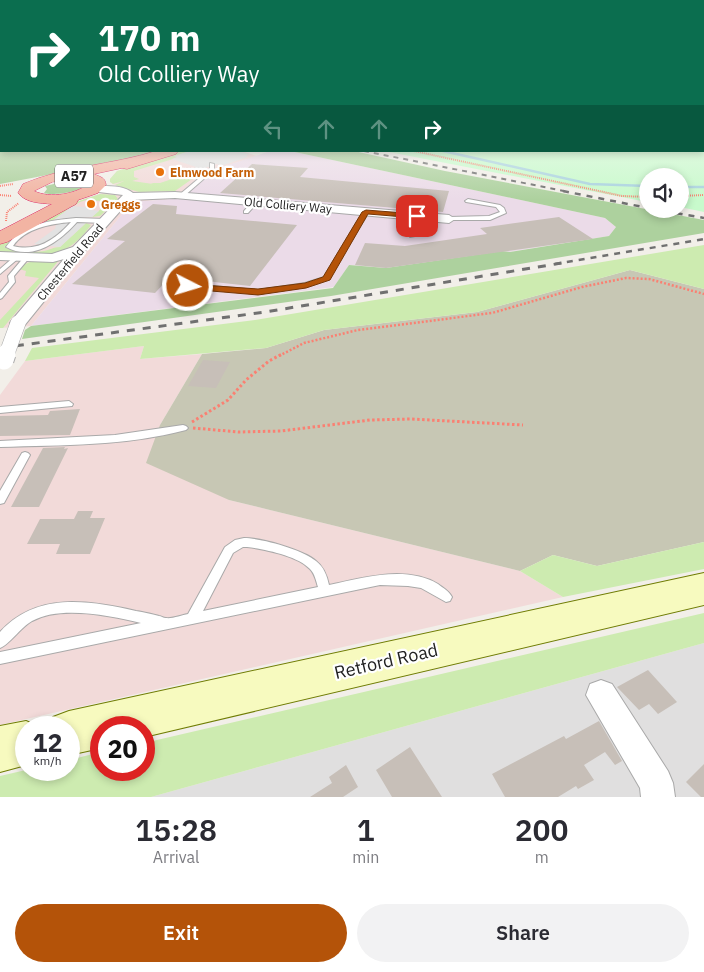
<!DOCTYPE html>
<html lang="en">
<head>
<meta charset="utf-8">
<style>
	body { margin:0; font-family:"IBM Plex Sans",sans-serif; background:#f2f2f3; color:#2b2b33; height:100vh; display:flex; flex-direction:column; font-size:19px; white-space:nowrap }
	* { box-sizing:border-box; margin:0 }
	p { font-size:16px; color:#7c7c81 }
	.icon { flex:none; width:28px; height:28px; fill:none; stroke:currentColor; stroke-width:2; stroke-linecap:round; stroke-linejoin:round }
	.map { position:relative; height:797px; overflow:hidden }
	.panel { display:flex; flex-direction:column; background:#fff; flex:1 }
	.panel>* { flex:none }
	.guide { position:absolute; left:0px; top:0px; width:705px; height:152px; box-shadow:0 2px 8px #0003; background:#0b6e4f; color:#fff; overflow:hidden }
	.fabs { position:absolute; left:639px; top:168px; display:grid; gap:10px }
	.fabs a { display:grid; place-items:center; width:50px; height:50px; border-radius:50%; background:#fff; box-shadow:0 2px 8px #0003; font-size:25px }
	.speed { position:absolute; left:15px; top:716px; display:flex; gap:10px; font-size:25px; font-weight:700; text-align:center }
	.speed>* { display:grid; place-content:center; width:65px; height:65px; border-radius:50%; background:#fff; box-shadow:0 2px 8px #0003; line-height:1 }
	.speed small { font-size:12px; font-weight:400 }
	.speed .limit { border:8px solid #d22; background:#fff; color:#111 }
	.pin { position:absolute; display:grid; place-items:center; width:42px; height:42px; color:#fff; margin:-21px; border-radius:10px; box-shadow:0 2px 8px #0006 }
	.me { position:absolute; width:55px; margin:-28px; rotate:95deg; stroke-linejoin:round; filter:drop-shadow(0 0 4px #0008) }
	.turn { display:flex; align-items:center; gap:18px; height:105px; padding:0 15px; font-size:22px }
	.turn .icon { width:65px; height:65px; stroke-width:2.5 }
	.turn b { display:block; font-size:35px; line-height:42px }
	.lanes { display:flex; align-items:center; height:48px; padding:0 15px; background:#0003; justify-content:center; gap:25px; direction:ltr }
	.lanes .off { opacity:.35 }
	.eta { display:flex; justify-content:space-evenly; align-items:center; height:85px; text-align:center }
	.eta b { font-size:30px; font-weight:600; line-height:35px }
	.cta { display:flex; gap:10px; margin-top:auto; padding:10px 15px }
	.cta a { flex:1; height:58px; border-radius:30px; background:#b45309; color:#fff; font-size:20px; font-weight:600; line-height:58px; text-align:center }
	.cta a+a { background:#f2f2f3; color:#2b2b33 }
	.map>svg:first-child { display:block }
	.residential { fill:#e0dfdf }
	.commercial { fill:#f2dad9 }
	.industrial { fill:#ebdbe8 }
	.construction { fill:#c7c7b4 }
	.grass { fill:#cdebb0 }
	.forest { fill:#add19e }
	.park { fill:#c8facc }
	.parking { fill:#e2e2e2 }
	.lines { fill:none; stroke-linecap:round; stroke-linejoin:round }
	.stream { stroke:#aad3df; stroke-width:2.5 }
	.building { fill:#c7bfb8 }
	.service-casing { stroke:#a9a9a9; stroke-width:2 }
	.minor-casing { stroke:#a9a9a9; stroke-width:2 }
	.secondary-casing { stroke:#707d05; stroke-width:2 }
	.trunk-casing { stroke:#dc2a67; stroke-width:1 }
	.path-far2 { stroke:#fa8072; stroke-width:2; stroke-dasharray:1 1; stroke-linecap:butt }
	.path-far1 { stroke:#fa8072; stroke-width:2.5; stroke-dasharray:2 2; stroke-linecap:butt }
	.path { stroke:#fa8072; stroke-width:3; stroke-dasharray:2.5 2.5; stroke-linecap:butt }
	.service { fill:#fff; fill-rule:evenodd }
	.minor { fill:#fff; fill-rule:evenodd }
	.secondary { fill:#f7fabf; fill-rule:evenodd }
	.trunk { fill:#f2b4a3; fill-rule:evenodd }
	.rail-far2 { stroke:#707070; stroke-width:2; stroke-dasharray:5 5; stroke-linecap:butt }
	.rail-far1 { stroke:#707070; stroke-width:2.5; stroke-dasharray:6 6; stroke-linecap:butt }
	.rail { stroke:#707070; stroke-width:3; stroke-dasharray:8 8; stroke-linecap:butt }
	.minor-bridge-far1-casing { stroke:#a9a9a9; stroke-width:16; stroke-linecap:butt }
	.minor-bridge-casing { stroke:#a9a9a9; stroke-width:21; stroke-linecap:butt }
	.minor-bridge-far1 { stroke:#fff; stroke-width:15 }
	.minor-bridge { stroke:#fff; stroke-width:19 }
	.route { fill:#b45309; stroke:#753606 }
	.food-dot { fill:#e8710a; stroke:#fff; stroke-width:2 }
	.labels { text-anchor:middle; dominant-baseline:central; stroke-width:4.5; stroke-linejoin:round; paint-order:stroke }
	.far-food-label { font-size:12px; font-weight:bold; fill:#c56008; stroke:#fff; text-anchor:start }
	.far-street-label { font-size:12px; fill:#222; stroke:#fff }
	.shield { fill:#fff; stroke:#646464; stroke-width:1 }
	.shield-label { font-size:14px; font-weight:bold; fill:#222 }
	.near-street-label { font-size:18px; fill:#222; stroke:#fff }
</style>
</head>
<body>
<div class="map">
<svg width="704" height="797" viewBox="0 0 704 797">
	<rect width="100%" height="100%" fill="#f2efe9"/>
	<!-- residential -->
	<path class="residential" d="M704,643v154h-553z"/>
	<!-- commercial -->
	<path class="commercial" d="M181,151h61l15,5 -46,15 -39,28 -40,3 -101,124 -31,2v-86l88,-45 12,-3 18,-8 -6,-2 -2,-5 7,-8z
		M144,346l-4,13 62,-5 -42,71 69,75 291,71 43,26 -563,128v-330l25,-34z"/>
	<!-- industrial -->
	<path class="industrial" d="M270,151h20l315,67 11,9 -7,9 -100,16 -7,-1 -116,17 -37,-3 -15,22 -303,39 101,-124 40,-3 39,-28z"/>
	<!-- construction -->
	<path class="construction" d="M630,270l74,19v253l-107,24 -44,-11 -33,16 -291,-71 -83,-37 14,-38 42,-71 64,-6 58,-18 153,-18z"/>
	<!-- grass -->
	<path class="grass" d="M181,151h9l-15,5 3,1 -5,2 -39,12v6l5,2 -7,2 21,3 -2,-1h9l36,-12 6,1 -27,19 -36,1 -24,-7 9,-4 -11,3 -3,-2v-3l7,-8z
		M100,194l15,1 3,4 -18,17 -8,1 11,-10h-2l3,-3 -2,-1 1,-2 -17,-1 -6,2 -30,20 -24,8 -22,17c6,4 32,6 40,4 6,-1 9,-4 16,-4l26,-24 5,2c-27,38 -50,29 -91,27v-10l73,-39z
		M704,245v44l-74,-19 -153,42 -153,18 -58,18 -126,11 4,-13 -119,15 7,-13 223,-28z
		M60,259l-57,69h-3v-8l39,-42 -14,-2 1,-5 -7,-2c10,-11 27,-9 41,-10z
		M704,542v27l-141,28 -43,-26 33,-16 44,11z
		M704,613v30l-553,154h-151v-21l26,-6h43v-10l32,-8v18h43v-27z"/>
	<!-- forest -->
	<path class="forest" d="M0,88l1,63h156l-25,8 -132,25z
		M290,151h64l91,20 259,49v13l-373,63 -309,43 3,-9 6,-4 302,-38 16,-23 37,3 116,-17 8,1 99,-16 7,-9 -11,-9z
		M67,181l11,1v2l7,2c-6,6 -33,10 -41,7l3,-4 -2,-3z"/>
	<!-- park -->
	<path class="park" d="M704,98v114l-24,-5v-31h-32l-1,26 -263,-51h320z"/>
	<!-- parking -->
	<path class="parking" d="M190,151h48l11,3 -3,2 2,1 -27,9 -4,-2 -21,7 -5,-2 5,-2 -24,-8 5,-2 -3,-1z
		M72,206l22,2 -2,2 7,1 -7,6 -38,3z
		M59,222l27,1 -26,24 -26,-3 22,-16 -1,-1z"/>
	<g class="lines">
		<!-- stream -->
		<path class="stream" d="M443,151l147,33 58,2
			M680,187h24"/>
	</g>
	<!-- building -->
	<path class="building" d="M252,164l56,4 -8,9 149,14 -6,21 -223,-19z
		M153,204l24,2 -1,8 121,11 -47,61 -80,-9 -15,16 -83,-9 53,-43 -18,-2z
		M559,217l34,22 -207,29 -31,-3 10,-22 40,3 82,-12 -7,-6z
		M203,360l27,2 -14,26 -28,-2z
		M80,409l-10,26 -70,1v-20l48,-1 2,-4z
		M65,447l-1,2 4,-1 -29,59h-28l32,-59z
		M78,511h15l-3,7h15l-15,36h-34l4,-10h-33l13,-25h34z
		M648,670l29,32 -19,12 -9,-10 -10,6 -22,-23z
		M599,721l23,40 -7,4 -10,-13 -21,13 10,15 -16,9 -2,-3 -18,11h-53l-13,-23 72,-38 2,3z
		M410,747l32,50h-50l-16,-27z
		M704,764v33h-3l-15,-15z
		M346,765l12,22 -15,10h-33l22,-14 -3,-6z"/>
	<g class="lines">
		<!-- service casing -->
		<g class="service-casing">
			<path id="service" d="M210,163l4,1v6l-31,27h-4v-2l31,-26z
				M468,199l32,6 4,3 2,5 -16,7h-43l-1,-1 3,-2 40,-1 11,-4 -4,-5 -30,-5 -1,-1z
				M253,201l5,1 -10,11h-4v-2z
				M366,210l3,2 -41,67 -22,8 -48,7 -70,-6 -3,-2 3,-2 70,6 47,-7 19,-6 39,-65z
				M417,214l3,2 -5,20 -5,1 4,-21z
				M76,218l29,1 3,2 -3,2 -28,-1c-17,19 -44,40 -71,25 16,-23 44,-27 70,-29zM71,222c-16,18 -34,30 -58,24 12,-18 38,-22 58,-24z
				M15,256l5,1 -20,17v-5z
				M25,256l5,1 -16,19 1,6 -13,16 -2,1v-6l9,-11 -1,-6z
				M69,401l4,3 -1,2 -72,7v-6z
				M183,425l3,1 2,2 -2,2c-60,16 -124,15 -186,17v-6l115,-6z
				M25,452l3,1 2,2 -26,48 -4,1v-13l22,-38z
				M244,538c17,0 60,12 72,23 8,6 11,15 13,24 35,-7 76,-20 109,-1 5,4 11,7 14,13l-2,4 -4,1 -25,-14 -13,-2 -28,-1 -380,79v-12l141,-29c-30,-7 -80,-18 -109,-2 -12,7 -23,24 -32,27v-16c36,-40 88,-32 136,-21 8,1 15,3 23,5 2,0 4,2 7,2 6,1 16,-3 22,-4l37,-67 10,-7zM247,547c17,2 51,9 63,22 5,5 6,12 8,18l-115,24 30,-58 10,-6z"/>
		</g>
		<!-- minor casing -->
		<g class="minor-casing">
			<path id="minor" d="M95,186c12,0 29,-1 38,7l42,-1 274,23 6,4 -6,4 -274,-25 -45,2 -47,53 -59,73h-12l-2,-3 2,-3 52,-61 -11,3 -53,-2v-8l52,2 21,-7 50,-52 -32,-4 -1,-2z
				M601,680l11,4 56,87 5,12 2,14h-34l-1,-9 -54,-93 4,-11z"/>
		</g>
		<!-- secondary casing -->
		<g class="secondary-casing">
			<path id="secondary" d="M704,573v32l-560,132v-9h-43v20l-32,7v-27h-20l4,-11 16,-6z
				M26,721l16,7h-16v37l-26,7v-46z"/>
		</g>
		<!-- trunk casing -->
		<g class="trunk-casing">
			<path id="trunk" d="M156,151h22l-2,3 -49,15 -5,-1 -28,6c6,3 11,3 12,11l-8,8 -20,7 -2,4 -69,38 -7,2v-13l52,-27c-12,-1 -26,-1 -34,-11l5,-9c42,-18 89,-19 133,-33zM78,179l12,4c-13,11 -40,16 -56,8l18,-9z"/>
		</g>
		<!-- path-far2 -->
		<path class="path-far2" d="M414,151l208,45 26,1
			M0,186l13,-2
			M0,195l12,1
			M680,196l24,-1
			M6,221l1,-9 12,-9"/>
		<!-- path-far1 -->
		<path class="path-far1" d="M279,356l25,-13 54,-13 134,-17 90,-26 44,-9 23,1 55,15"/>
		<!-- path -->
		<path class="path" d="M192,422l36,-22 18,-20 23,-19 13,-7
			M193,428l46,4 42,-1 89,-11 41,-1 112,6"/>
		<!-- service -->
		<use href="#service" class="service"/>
		<!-- minor -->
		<use href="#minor" class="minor"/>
		<!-- secondary -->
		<use href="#secondary" class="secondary"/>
		<!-- trunk -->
		<use href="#trunk" class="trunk"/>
		<!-- rail-far2 -->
		<path class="rail-far2" d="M364,151l205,41"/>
		<!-- rail-far1 -->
		<path class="rail-far1" d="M563,191l85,17
			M653,209l51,9
			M555,264l149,-25"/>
		<!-- rail -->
		<path class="rail" d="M0,348l265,-36 297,-49"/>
		<!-- minor-bridge-far1 casing -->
		<g class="minor-bridge-far1-casing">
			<path id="minor-bridge-far1" d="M6,356l12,-33"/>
		</g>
		<!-- minor-bridge casing -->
		<g class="minor-bridge-casing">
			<path id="minor-bridge" d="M4,360l2,-6"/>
		</g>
		<!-- minor-bridge-far1 -->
		<use href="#minor-bridge-far1" class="minor-bridge-far1"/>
		<!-- minor-bridge -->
		<use href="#minor-bridge" class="minor-bridge"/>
	</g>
	<!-- sky -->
	<linearGradient id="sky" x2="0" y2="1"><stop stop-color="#8fc0e4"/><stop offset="0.44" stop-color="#f9f8f5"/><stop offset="1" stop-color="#f9f8f5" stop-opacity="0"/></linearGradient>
	<rect width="704" height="200" fill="url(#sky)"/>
	<!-- route -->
	<path class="route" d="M366,210l51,4 4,2 -4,2 -49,-4 -38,66 -24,8 -48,7 -70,-6 -4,-3 4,-2 70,5 47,-6 18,-6 39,-65z"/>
	<!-- markers -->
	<g class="food-dot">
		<circle cx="160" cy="172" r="5"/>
		<circle cx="91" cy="204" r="5"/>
	</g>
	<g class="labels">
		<!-- far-food labels -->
		<g class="far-food-label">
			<text x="170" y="172">Elmwood Farm</text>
			<text x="101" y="204">Greggs</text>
		</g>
		<!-- far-street labels -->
		<g class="far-street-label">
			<text transform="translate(288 205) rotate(5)">Old Colliery Way</text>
			<text transform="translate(70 262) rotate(-50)">Chesterfield Road</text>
		</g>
		<!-- shield labels -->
		<rect class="shield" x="55" y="164.5" width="38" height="23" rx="4"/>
		<g class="shield-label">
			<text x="74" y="176">A57</text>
		</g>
		<!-- near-street labels -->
		<g class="near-street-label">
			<text transform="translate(386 661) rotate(-13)">Retford Road</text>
		</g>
	</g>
</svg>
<div class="fabs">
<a><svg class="icon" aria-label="sound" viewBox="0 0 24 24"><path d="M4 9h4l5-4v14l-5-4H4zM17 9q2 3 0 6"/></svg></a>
</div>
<div class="speed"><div>12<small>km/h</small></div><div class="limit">20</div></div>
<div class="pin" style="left:417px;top:216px;background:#d93025"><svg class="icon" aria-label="arrive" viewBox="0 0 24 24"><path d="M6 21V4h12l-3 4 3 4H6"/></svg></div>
<svg class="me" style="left:188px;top:286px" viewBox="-20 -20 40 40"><circle r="17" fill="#b45309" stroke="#fff" stroke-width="3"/><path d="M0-11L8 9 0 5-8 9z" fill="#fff"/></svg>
<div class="guide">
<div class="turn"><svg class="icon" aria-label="right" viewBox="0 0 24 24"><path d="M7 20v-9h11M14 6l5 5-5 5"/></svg><div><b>170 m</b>Old Colliery Way</div></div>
<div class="lanes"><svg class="icon off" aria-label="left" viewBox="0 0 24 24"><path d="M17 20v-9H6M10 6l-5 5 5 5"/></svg><svg class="icon off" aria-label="ahead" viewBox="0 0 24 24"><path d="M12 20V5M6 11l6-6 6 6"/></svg><svg class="icon off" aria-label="ahead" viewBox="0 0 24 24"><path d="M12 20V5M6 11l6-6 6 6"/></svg><svg class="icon" aria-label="right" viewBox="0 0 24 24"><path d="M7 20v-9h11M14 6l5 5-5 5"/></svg></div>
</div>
</div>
<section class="panel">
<div class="eta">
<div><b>15:28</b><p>Arrival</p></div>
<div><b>1</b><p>min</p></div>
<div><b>200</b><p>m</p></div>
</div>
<div class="cta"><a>Exit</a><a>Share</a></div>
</section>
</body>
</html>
